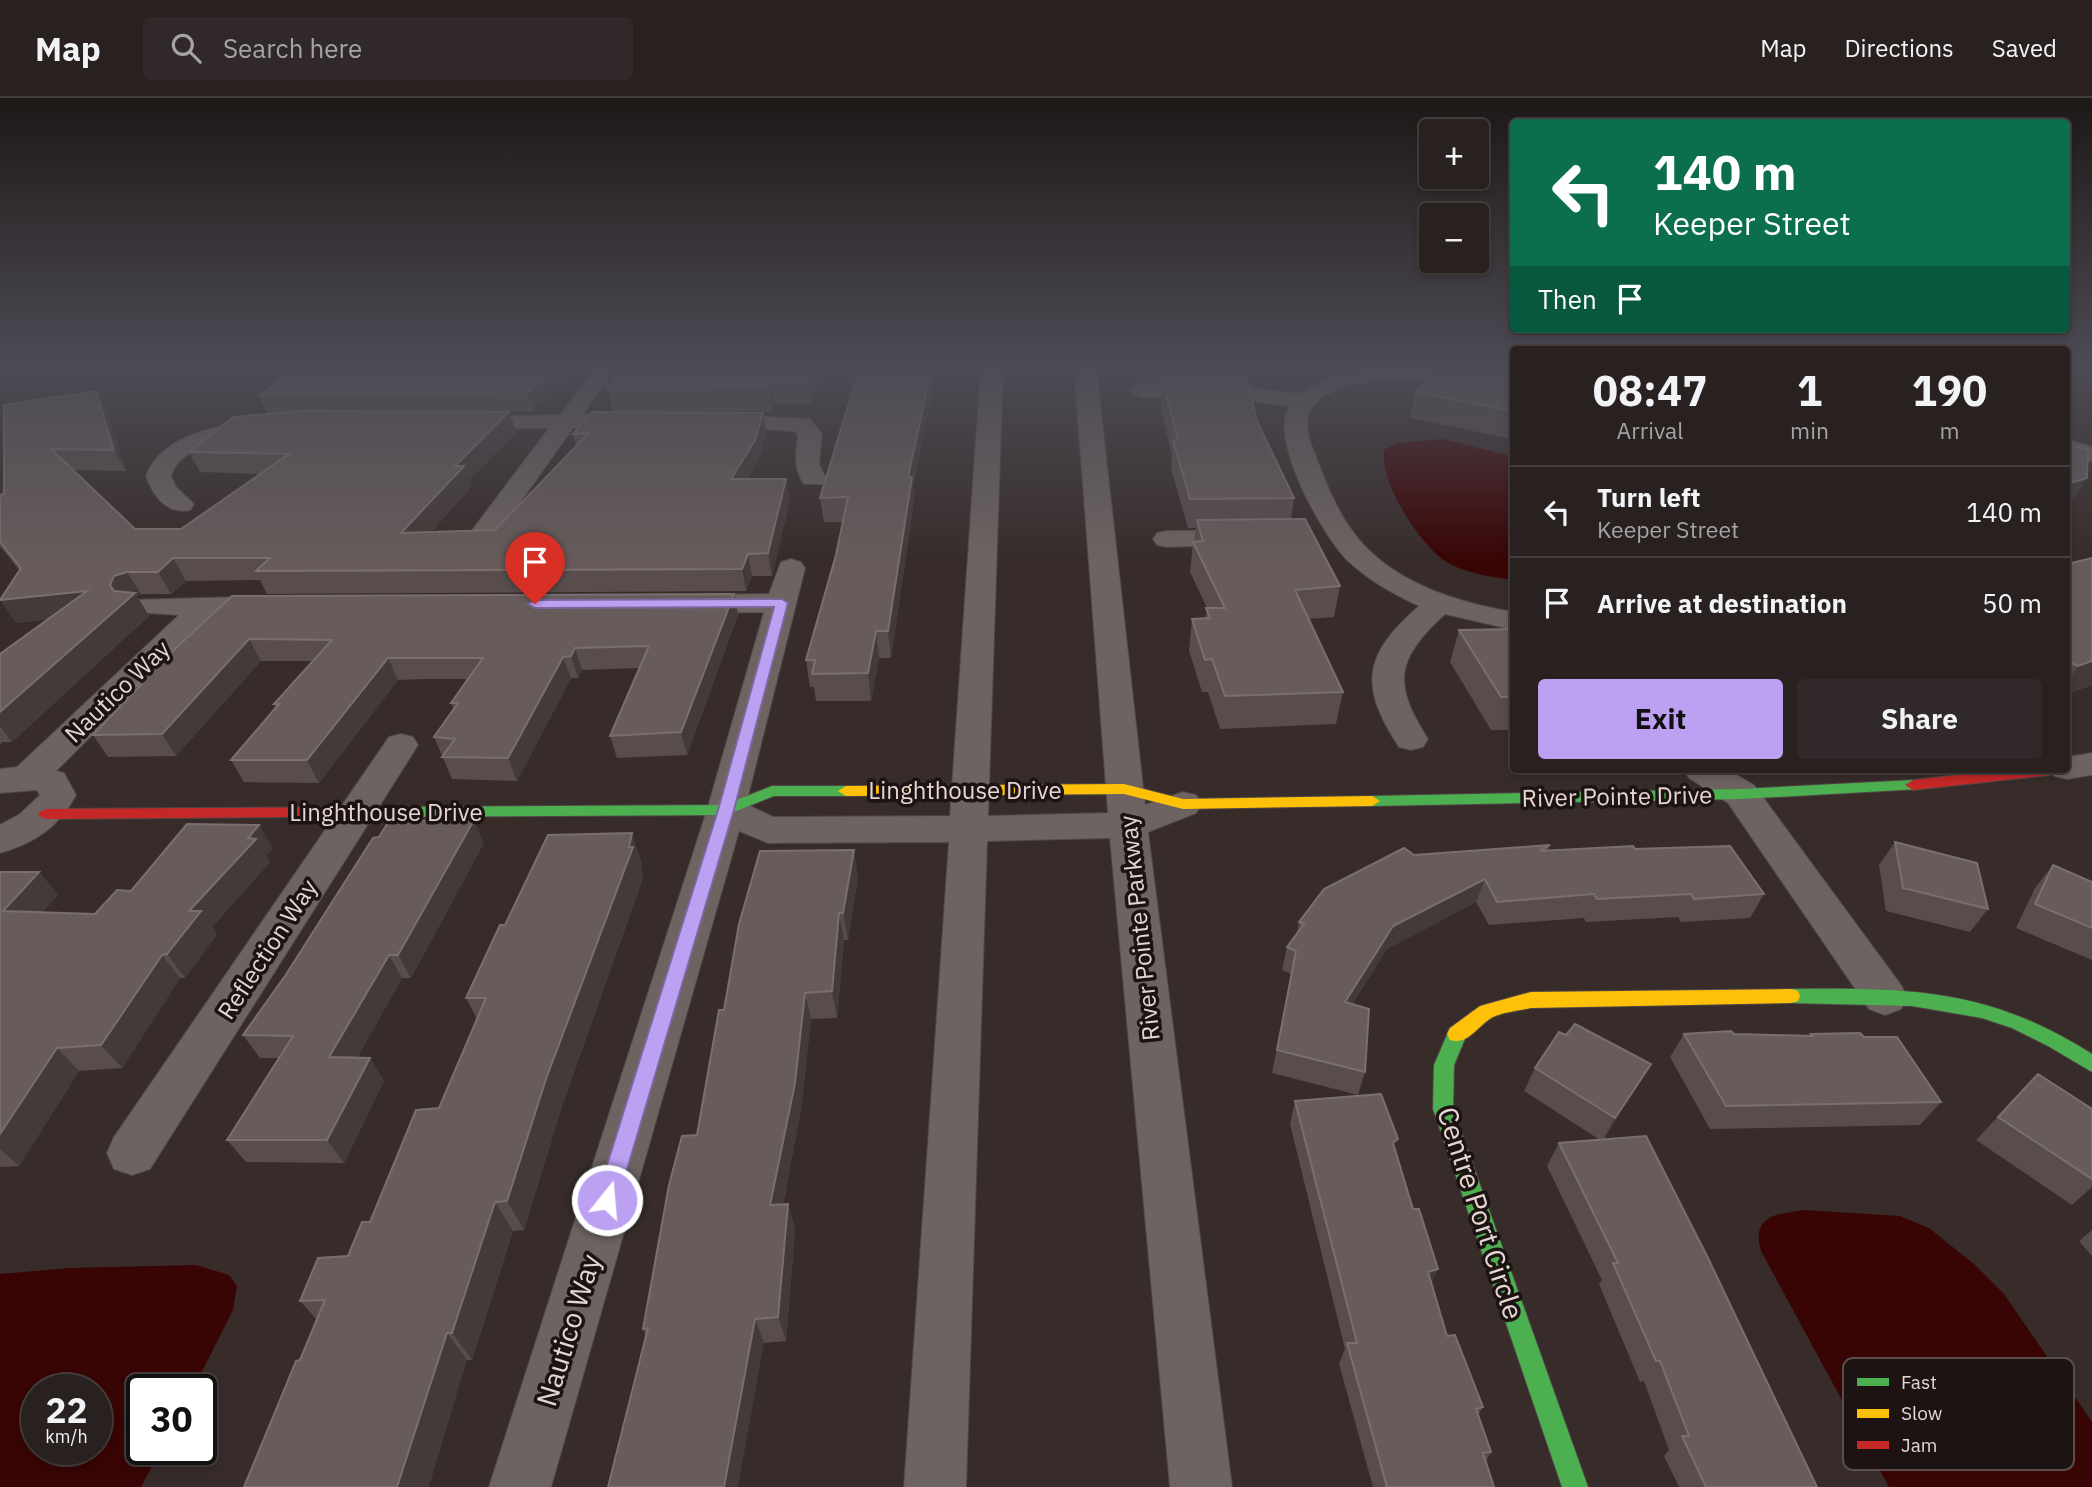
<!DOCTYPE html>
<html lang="en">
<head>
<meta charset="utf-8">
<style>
	body { margin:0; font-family:"IBM Plex Sans",sans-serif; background:#312929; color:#f1f3f6; height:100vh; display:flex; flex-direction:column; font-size:26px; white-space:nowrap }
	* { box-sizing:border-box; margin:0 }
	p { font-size:23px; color:#a5a3a5 }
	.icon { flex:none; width:38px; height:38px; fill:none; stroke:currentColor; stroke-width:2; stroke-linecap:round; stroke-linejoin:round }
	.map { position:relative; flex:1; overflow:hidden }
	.side { position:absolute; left:1510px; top:248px; width:560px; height:427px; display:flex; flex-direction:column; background:#292120; border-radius:7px; box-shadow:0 4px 10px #0003,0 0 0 2px #453e3e }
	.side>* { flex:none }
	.top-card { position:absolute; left:1510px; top:21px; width:560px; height:214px; border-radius:7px; box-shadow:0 4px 10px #0003,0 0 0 2px #453e3e; background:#0b6e4f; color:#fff; overflow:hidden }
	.buttons { position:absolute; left:1419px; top:21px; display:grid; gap:14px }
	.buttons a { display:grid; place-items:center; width:70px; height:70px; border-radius:7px; background:#292120; box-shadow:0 4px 10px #0003,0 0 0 2px #453e3e; font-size:35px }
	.speed { position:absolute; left:21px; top:1276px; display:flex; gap:14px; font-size:35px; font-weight:700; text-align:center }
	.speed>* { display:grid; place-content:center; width:91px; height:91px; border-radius:50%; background:#292120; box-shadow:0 4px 10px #0003,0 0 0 2px #453e3e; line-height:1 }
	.speed small { font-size:18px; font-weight:400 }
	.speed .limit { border:4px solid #111; border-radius:10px; background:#fff; color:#111 }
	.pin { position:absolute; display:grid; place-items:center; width:60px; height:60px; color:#fff; margin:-72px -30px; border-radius:50% 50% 50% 0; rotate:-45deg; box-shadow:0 0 7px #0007 }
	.pin .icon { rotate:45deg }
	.me { position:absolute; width:77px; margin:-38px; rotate:17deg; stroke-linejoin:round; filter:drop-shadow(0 0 5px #0008) }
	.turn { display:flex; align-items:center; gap:24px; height:147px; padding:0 28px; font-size:32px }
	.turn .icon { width:91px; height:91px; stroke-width:2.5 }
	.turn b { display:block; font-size:49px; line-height:60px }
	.then { display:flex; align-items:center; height:66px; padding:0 28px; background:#0003; gap:14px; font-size:26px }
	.eta { display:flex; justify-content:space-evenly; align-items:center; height:119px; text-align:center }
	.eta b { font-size:42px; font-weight:700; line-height:49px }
	.cta { display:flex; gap:14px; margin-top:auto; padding:14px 28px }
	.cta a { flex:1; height:80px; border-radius:7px; background:#bca0f2; color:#111; font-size:28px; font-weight:700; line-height:80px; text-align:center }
	.cta a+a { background:#312929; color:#f1f3f6 }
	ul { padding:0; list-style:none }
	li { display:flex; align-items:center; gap:21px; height:91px; padding:0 28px; border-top:2px solid #453e3e }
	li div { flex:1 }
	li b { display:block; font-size:26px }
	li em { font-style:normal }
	header { display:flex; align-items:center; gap:42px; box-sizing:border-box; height:98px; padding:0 35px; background:#292120; border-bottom:2px solid #453e3e }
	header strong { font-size:33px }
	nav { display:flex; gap:38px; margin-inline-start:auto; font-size:24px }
	.search { width:490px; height:63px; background:#312929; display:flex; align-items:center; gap:18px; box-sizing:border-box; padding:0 24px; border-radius:7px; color:#a5a3a5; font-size:26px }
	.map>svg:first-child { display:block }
	.water { fill:#390404; fill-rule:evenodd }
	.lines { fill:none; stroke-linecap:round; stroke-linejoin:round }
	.street-casing { stroke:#514746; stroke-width:2 }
	.fast-casing { stroke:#514746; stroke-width:2 }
	.slow-casing { stroke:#514746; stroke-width:2 }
	.jam-casing { stroke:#514746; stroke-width:2 }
	.street { fill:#6d6361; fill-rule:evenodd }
	.fast { fill:#4caf50; fill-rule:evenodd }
	.slow { fill:#ffc107; fill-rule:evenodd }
	.jam { fill:#c62828; fill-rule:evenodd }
	.wall { fill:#584d4c }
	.shaded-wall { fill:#443a38 }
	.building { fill:#675c5b; stroke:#7a6f6e; stroke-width:2 }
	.route { fill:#bca0f2; stroke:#7a689d; stroke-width:2 }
	.labels { text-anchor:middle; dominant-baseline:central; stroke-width:7; stroke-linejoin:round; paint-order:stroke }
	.street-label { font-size:24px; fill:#e4d6d3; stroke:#1d1312 }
	.near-street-label { font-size:28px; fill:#e4d6d3; stroke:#1d1312 }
	.key { fill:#1d1312; stroke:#594e4c; stroke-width:2 }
	.key-label { font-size:19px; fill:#e4d6d3 }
</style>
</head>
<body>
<header>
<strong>Map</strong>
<div class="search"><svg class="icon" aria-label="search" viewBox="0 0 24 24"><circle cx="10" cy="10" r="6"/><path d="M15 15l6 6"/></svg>Search here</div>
<nav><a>Map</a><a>Directions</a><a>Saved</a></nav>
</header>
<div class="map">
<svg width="2092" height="1389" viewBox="0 0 2092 1389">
	<rect width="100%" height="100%" fill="#372c2a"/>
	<!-- water -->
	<path class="water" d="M1443,341l71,18v123c-22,-3 -44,-6 -64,-16 -27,-13 -72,-84 -66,-114l13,-7z
		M1805,1112l95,6 29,12 46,37 29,29 88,128v65h-203l-128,-236c-10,-36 16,-37 44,-41z
		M196,1167l33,10 8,11 -4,24 -40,79 -51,1v59h19l-20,38h-141v-213l70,-6zM37,1292h59v59h-59z"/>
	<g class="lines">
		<!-- street casing -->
		<g class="street-casing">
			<path id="street" d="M596,269h21l-34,47h51l8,2 4,5 -4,5 -69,2 -76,107h-20l-4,-6 76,-101 -88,1 -8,-2 -4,-5 4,-5 107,-2z
				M981,269h22l-15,449 120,-3 -34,-446h22l49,438 38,-13 13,3 6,9 -6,9 -48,19 84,655h-62l-60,-649 -123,3 -21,646h-62l45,-645 -181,1 -29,-12 -188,656h-62l218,-677 57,-198 -79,1 -11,-3 -4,-6 4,-6 11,-3 84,-1 12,-32 10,-3 10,3 4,6 -59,236 27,13 177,-1z
				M1396,270l68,3 50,8v13c-51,-10 -150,-26 -194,7 -21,15 -12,39 -4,58 10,25 19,50 35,72 36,52 103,73 163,83v18l-69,-16c-49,45 -53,69 -17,125l-5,8 -12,3 -12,-3c-41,-62 -35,-93 20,-141 -26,-12 -51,-26 -72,-46 -24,-24 -80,-123 -57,-154l-60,-7 -90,-2 -11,-7 11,-7 90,2 70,9 26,-15 37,-9z
				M713,316l97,5 12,15 -3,30 7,15 -4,5h-18c-11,-16 -8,-31 -6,-49l-3,-4 -90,-5 -4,-5 4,-5z
				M256,321l8,2 4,5 -4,5c-29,7 -83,12 -93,45l5,11 18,17 -4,6c-23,5 -37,-14 -44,-34 15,-41 71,-50 110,-57z
				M2067,341l25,8v15l-25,-8z
				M1245,432l10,2 4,6 -4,6 -88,3 -10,-2 -4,-6 4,-6 10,-2z
				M273,498l11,3 4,6 -4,6 -70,3 -158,157 8,2 12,22c-17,32 -41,48 -76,58v-28l20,-11 20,-19 -3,-5 -37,3v-24l17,-2 162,-152 -49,-3 -4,-6 4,-6z
				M401,636l12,3 5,8 -268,424 -18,6 -18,-6 -7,-16 7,-16 275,-400z
				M2092,655v22l-25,4 -13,-3 -4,-6h17v-13z
				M1684,672h44l26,15 147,200 6,12 -6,12 -16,6 -16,-6 -141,-206 -39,-25z"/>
		</g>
		<!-- fast casing -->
		<g class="fast-casing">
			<path id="fast" d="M1913,682l8,5 -2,4 -178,10 -369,7 -8,-5 8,-5 369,-7z
				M772,688h74l8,5 -8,5h-72l-48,19 -341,2 -8,-5 8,-5 339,-2z
				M1791,891c119,-1 197,-1 301,65v18l-44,-26 -36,-18 -30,-10 -70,-12 -121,-3 -7,-2 -2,-5 2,-5z
				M1457,928l7,2 3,6 -13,31 -1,44 135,378h-26l-129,-378 1,-44 16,-37z"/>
		</g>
		<!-- slow casing -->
		<g class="slow-casing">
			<path id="slow" d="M1124,686l59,15 189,-3 8,5 -8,5 -189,3 -59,-15 -278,2 -8,-5 8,-5z
				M1791,891l7,2 2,5 -2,5 -7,2 -260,5c-12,3 -27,4 -38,9 -15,8 -25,29 -43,23l-3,-6 3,-6 30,-22 51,-14z"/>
		</g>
		<!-- jam casing -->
		<g class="jam-casing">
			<path id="jam" d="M2004,672h54l-8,5 -137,15 -8,-5 8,-5z
				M385,709l8,5 -2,4 -346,3 -8,-5 8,-5z"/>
		</g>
		<!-- street -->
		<use href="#street" class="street"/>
		<!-- fast -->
		<use href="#fast" class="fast"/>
		<!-- slow -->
		<use href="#slow" class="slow"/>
		<!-- jam -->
		<use href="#jam" class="jam"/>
	</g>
	<!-- wall -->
	<path class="wall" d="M296,269h277l-5,9 -34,36h-24l6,20 -47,48 2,7 -40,45 64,-2 81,-84 -3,-12 40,-22 -6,-24 18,-21h197l1,7 -11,29h-38l-2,8 -120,1 114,20 -8,29 -10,18h38l4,21 -18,76h-20l-6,15 -479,3 -7,-14 -74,1 -15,13h-30l-4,2 12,20 -137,126h-10l-2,3v-91l48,-35 -32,4 3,-53 -19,-24v-51l4,-1v-89l103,5 19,61 -53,-1 62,59h46l79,-55 -60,-2 -11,-20 78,-38 -8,-18z
		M863,269h73v7l-23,112 1,15 -23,157h-12l-8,43h-55l-2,-14h-4l-4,-27 30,-105 7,-33h-19l-4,-24z
		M1156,269h141l-58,1 -1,9 19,44 37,77 -3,21 49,67 -6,31 -25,2 34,73 -7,32 -116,5 -12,-37h-6l-13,-41 3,-32h13l2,-11 -17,-36 3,-30h1l2,-14h-8l-17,-60 1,-13 -11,-46 2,-26h3v-2h-6z
		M1514,269v71l-2,1 -102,-21 6,-26z
		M2092,460v127l-25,9v-130z
		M734,496l4,21 -51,140 -70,3 -7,-22 29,-68 -57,2 -4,8h-7l-54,103 -65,-2 -18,-42 20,-27 -3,-7 16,-24h-45l-24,1 -79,103 -75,-1 -13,-22 45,-52 -2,-4 39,-43h-52l-85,95 -68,1 -15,-22 44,-46 -2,-3 97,-90z
		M1514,531v101h-23l-41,-68 9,-32z
		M1895,744l93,67 -18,23 -84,-21 -7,-46z
		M484,745l-73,135h-9l-45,80h13l14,23 -40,82 -98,-1 -19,-22 52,-82h-19l-17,-23z
		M1550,747l-2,5 87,-1 129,45 -14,24 -69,4 -3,-5 -92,5 -2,-4 -95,7 -13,-23 -89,47 -35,55 13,68 -7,23 -86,-22 19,-99 -9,-4 5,-23 10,-14 2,-11 115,-67z
		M273,750l-7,8 4,6 -58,65 5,7 -32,44h-5l-58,90 -43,3 -60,95 -19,1v-295h39l19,23 -16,17 53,2 36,-23z
		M642,765l-1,7 2,8 -82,231 -37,121 -11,1 -41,129h-172l17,-40 -17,-19 48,-45 91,-148 38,-89 -11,-21 39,-73z
		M2053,767l39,17v78l-76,-32 19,-40z
		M858,779l-10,63h-4l-7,78 -26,1 -10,90 -18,95h5l7,25 -9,112 -22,2 -118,-7 -3,-7 54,-194 27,-125z
		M1684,936l125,2 2,-2 130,68 -21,23 -210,4 -40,-72z
		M1535,970l102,19 -34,53 214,347h-138l-15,-31 5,-6 -25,-69 -4,1 -41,-98 3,-4 -55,-114 12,-23 41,-3 -76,-49z
		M2038,976l54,35v78l-20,18 -96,-65z
		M1295,1003l100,48 52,187 36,71 -5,8 13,37 -5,9 8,26h-121l-34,-123 6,-15 -55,-225z
		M2092,1132v26l-13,-15z"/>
	<!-- shaded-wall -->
	<path class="shaded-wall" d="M553,269h20l-5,9 -34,36 -6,-20z
		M813,269h9l1,7 -11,29 -4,-24z
		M932,269h4v7l-23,112 1,15 -23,157 -3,-27 20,-154z
		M770,281l4,24 -2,8 -4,-24z
		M96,293l11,19 19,61 -12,-21z
		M509,314l7,20 -47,48 2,7 -61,68 -9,-22 54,-67z
		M763,315l3,19 -8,29 -23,39 -4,-21z
		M2087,380l-15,23 -5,2v-19z
		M786,381l4,21 -18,76 -4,-23z
		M748,456l4,22 -6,15 -4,-22z
		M173,460l13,23 -15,13 -13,-22z
		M127,474l14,22 -4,2 12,20 -137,126 -12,-16v-14l114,-136z
		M87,493l14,23 -85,9 -16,-23z
		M734,496l4,21 -51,140 -6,-23z
		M876,533l3,27 -8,43 -3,-28z
		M249,541l12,22 -85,95 -14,-22z
		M575,550l7,22 -4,8 -7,-22z
		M563,559l8,21 -54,103 -9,-23z
		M388,560l10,22 -79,103 -12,-23z
		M2092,563v24l-25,9v-12l11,-16z
		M474,722l10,23 -73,135 -13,-23z
		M259,727l14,23 -7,8 4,6 -58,65 5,7 -32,44 -18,-24 22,-43z
		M632,735l10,30 -1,7 2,8 -82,231 -37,121 -17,-29 39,-122 83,-232z
		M854,752l4,27 -10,63 -5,-27z
		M39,774l19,23 -35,39 -20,-23z
		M1485,781l-9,23 -89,47 -49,76 7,-23 48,-76z
		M839,815l5,27 -7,78 -5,-27z
		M162,857l18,23 -58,90 -21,-23z
		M389,857l13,23 -57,102 -16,-23z
		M805,895l6,26 -10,90 -24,122 -7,-26z
		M57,950l22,23 -60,95 -19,-17v-15z
		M370,960l14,23 -40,82 -17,-23z
		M1651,966l-14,23 -35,54 13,-23z
		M495,1104l18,29 -41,129 -20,-27z
		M788,1106l7,25 -9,112 -8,-24z
		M1438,1171l-10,22v-19z
		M755,1221l9,24 -26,144h-14z
		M447,1235l20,27 -38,127h-32z"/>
	<!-- building -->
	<path class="building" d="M296,269h257l-25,25 -189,1 -80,3z
		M625,269h188l-5,12h-38l-2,8 -161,1z
		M863,269h69l-24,110h4l-24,154h-12l-8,42 -56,1 3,-14h-9l30,-105 12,-58 -28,1 34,-112z
		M1436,269l78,1v43l-98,-19z
		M1167,276l79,3 11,44 37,77 -104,1 -17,-58 5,-1 -15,-57h6z
		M96,293l18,59 -63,-1 84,80h46l108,-75 -100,-2 44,-35 69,-6 207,1 -54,54h9l-63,67 94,-3 94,-97 -16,1 19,-22 171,1 -8,27 -24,39h55l-18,74 -20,1 -6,15 -486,2 14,-13h-97l-15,14h-31l-13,4 -4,9 4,6 21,2 -135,119v-58l87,-63 -87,9 21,-32 -21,-26v-47l4,-1v-89z
		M2067,346l21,6 -1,28 -20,6z
		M1305,421l35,67 -45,4 48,102 -118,4 -13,-37 -7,1 -13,-41 18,-1 -4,-10h19l-32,-66 10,-1 -6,-21z
		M2092,460v103l-14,5 -11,-5v-97z
		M734,496l-53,138 -71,4 39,-90 -74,2 -4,8 -8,1 -55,101 -66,-1 13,-18 -21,-2 24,-34h-7l32,-45h-95l-81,102h-76l48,-56h-5l58,-64 -83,-1 -87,95 -69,1 48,-50 -6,1 97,-90z
		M1514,531v68h-13l-42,-67z
		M474,722l-76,135h-9l-60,102 41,1 -43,82h-100l66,-104 -50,-1 42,-59 88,-138 6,-1 10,-16z
		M187,726l72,1 -11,13 8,1 -67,72h12l-34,43 -5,1 -61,90 -44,3 -57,86v-262h39l-36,39 92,3 22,-24 14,1z
		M632,735l-3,14h4l-87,232 -39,122 -12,1 -43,131h-5l-50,154h-153l52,-126 4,-1 25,-60 -25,1 18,-43 30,-2 14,-34h8l46,-112 23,-2 47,-110h-20l34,-73h5l43,-90z
		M1895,744l82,21 11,46 -85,-21z
		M1550,747l-10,6 93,-5 2,3 95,-3 34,48 -70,5 -3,-5 -94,5 -3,-5 -97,8 -12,-23 -92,47 -48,76 24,7 -4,63 -88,-22 19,-99 -9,-4 17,-23 -5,-2 25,-33 80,-41 10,7z
		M854,752l-11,63h-4l-7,78 -27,2 -10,90 -25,122 18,-1 -10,113 -23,2 -31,168h-116l40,-159 -5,1 26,-144 13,-49 15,-1 22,-125h5l15,-86 21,-73z
		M2053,767l39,17v46l-57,-24z
		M1575,926l76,40 -36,54 -80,-50 24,-36 7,3z
		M1731,933l3,3 79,2 -2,-2 49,-1 4,4h33l44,65 -215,4 -42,-72z
		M2038,976l54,35v70l-94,-62z
		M1381,996l17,45 -5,4 20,66h6l19,60 -10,3 19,64 8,-1 28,72 -7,2 15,43 -8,1 11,34h-107l-40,-144h10l-62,-242z
		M1646,1038l62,122 109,229h-111l-24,-51h7l-29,-75h-4l-43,-98h5l-59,-120z"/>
	<!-- sky -->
	<linearGradient id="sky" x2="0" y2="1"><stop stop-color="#1e1817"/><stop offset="0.58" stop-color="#4d4b55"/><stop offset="1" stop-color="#4d4b55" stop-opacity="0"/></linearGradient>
	<rect width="2092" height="464" fill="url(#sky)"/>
	<!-- route -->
	<path class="route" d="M782,501l6,4 -54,207 -116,390 -3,8 -8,3 -8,-3 -3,-8 122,-390 56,-203 -239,1 -7,-4 7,-4z"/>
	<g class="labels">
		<!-- street labels -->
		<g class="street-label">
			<text transform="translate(117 593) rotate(-44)">Nautico Way</text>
			<text x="965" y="692">Linghthouse Drive</text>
			<text transform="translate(1617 698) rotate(-1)">River Pointe Drive</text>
			<text x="386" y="714">Linghthouse Drive</text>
			<text transform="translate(1139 830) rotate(-96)">River Pointe Parkway</text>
			<text transform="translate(267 851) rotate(-57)">Reflection Way</text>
		</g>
		<!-- near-street labels -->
		<g class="near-street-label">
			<text transform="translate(1481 1115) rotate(72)">Centre Port Circle</text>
			<text transform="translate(568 1232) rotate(-73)">Nautico Way</text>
		</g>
	</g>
	<!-- legend -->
	<rect x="1843" y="1260" width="231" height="112" rx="10" class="key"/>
	<rect x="1857" y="1280" width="32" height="8" fill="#4caf50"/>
	<rect x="1857" y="1311" width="32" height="9" fill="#ffc107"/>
	<rect x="1857" y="1343" width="32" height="8" fill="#c62828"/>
	<g class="key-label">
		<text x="1901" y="1291">Fast</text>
		<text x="1901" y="1322">Slow</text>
		<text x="1901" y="1354">Jam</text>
	</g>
</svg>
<div class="buttons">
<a>+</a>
<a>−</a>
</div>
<div class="speed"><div>22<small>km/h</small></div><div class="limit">30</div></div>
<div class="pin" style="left:535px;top:506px;background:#d93025"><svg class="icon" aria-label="arrive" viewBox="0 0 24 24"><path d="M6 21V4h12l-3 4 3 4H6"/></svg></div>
<svg class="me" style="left:607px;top:1102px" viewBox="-20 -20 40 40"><circle r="17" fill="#bca0f2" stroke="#fff" stroke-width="3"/><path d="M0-11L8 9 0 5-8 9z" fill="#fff"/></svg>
<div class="top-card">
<div class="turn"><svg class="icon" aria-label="left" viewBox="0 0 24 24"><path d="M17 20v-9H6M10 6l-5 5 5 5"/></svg><div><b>140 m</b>Keeper Street</div></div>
<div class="then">Then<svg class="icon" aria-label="arrive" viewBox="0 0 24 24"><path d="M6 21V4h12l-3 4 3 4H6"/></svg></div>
</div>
<section class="side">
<div class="eta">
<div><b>08:47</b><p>Arrival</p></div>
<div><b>1</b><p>min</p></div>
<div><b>190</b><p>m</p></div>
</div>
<ul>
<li><svg class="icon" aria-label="left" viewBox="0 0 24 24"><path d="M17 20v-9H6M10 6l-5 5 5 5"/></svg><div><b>Turn left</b><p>Keeper Street</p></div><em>140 m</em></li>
<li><svg class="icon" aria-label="arrive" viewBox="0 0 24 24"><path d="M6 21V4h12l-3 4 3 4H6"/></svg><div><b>Arrive at destination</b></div><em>50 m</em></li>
</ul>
<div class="cta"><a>Exit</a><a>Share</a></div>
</section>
</div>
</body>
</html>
